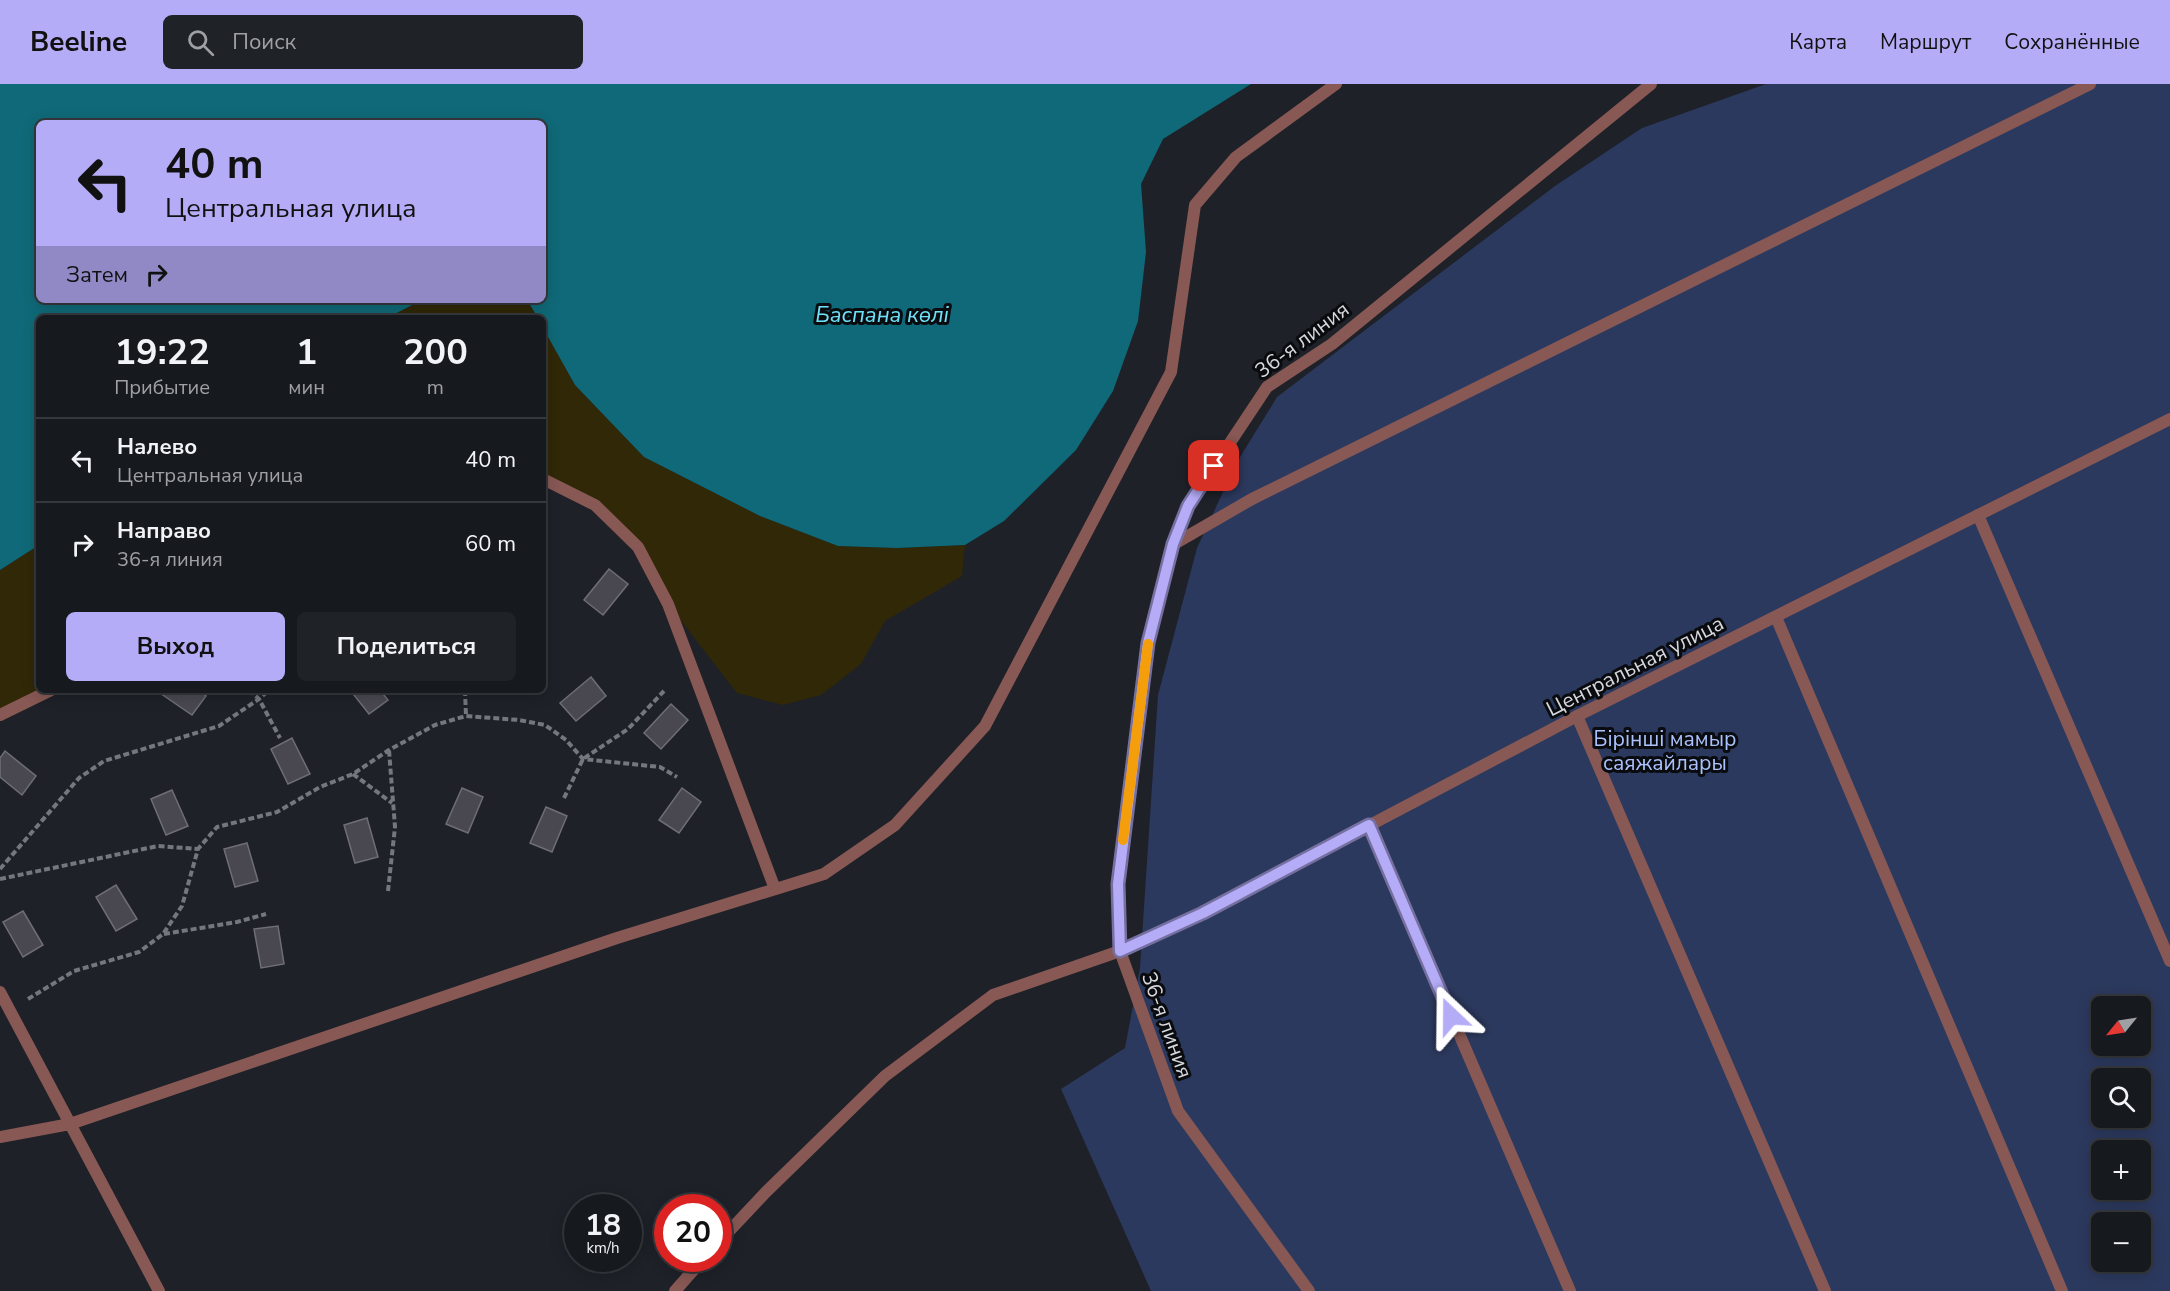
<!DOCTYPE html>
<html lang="ru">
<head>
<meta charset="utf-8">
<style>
	body { margin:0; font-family:"Nunito Sans",sans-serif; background:#1f2227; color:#f1f3f6; height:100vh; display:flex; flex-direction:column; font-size:22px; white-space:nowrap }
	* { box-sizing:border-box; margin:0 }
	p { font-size:20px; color:#9ea0a4 }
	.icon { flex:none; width:33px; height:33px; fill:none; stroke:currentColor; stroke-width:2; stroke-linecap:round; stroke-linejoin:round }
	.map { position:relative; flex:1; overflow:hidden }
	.details { position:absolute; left:36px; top:231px; width:510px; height:378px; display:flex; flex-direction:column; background:#16191e; border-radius:9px; box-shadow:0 3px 15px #0003,0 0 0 2px #35383c }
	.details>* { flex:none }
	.guide { position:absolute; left:36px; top:36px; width:510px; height:183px; border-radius:9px; box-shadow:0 3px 15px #0003,0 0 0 2px #35383c; background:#b5acf8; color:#111; overflow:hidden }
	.needle { width:39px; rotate:240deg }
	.fabs { position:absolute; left:2091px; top:912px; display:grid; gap:12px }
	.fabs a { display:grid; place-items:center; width:60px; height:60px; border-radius:9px; background:#16191e; box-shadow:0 3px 15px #0003,0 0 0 2px #35383c; font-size:30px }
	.speed { position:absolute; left:564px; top:1110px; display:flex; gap:12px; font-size:30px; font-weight:700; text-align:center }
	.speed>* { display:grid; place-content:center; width:78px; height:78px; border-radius:50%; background:#16191e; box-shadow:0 3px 15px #0003,0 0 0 2px #35383c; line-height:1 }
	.speed small { font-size:15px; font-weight:400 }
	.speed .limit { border:9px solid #d22; background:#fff; color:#111 }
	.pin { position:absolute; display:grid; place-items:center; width:51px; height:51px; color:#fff; margin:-26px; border-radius:12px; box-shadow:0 3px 9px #0006 }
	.me { position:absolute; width:66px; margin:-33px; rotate:337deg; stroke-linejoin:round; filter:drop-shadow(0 0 4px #0008) }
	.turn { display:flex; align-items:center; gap:21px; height:126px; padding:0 30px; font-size:27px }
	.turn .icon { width:78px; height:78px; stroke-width:2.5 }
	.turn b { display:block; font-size:42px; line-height:51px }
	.then { display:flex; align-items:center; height:57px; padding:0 30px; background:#0003; gap:12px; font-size:22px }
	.eta { display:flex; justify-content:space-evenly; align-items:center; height:102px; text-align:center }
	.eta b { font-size:36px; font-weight:700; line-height:42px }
	.button { display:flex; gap:12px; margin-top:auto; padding:12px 30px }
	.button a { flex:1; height:69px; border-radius:9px; background:#b5acf8; color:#111; font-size:24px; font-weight:700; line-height:69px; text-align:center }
	.button a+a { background:#1f2227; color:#f1f3f6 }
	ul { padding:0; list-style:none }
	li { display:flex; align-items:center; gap:18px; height:84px; padding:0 30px; border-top:2px solid #35383c }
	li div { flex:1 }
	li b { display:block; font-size:22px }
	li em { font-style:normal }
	header { display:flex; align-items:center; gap:36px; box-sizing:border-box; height:84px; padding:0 30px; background:#b5acf8; color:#111 }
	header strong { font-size:28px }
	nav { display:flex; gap:33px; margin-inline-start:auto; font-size:21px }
	.search { width:420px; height:54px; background:#1f2227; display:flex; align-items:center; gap:15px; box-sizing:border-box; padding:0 21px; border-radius:9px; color:#9ea0a4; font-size:22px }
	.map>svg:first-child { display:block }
	.green { fill:#2c395e; fill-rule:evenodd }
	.sand { fill:#302807 }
	.water { fill:#106978 }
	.building { fill:#494851; stroke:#6f6e77; stroke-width:1.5 }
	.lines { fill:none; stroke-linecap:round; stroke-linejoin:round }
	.path { stroke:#74777d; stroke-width:4; stroke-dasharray:6 3; stroke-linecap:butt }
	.service { stroke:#875854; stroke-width:12 }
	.minor { stroke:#875854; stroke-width:12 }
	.route-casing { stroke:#7670a1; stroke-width:15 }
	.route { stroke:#b5acf8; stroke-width:10 }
	.slow { stroke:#f59e0b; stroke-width:10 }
	.labels { text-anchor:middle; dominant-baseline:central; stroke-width:6; stroke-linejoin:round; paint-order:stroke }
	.street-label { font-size:21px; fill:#d6d8dd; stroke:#090b0e }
	.park-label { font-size:21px; fill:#abc1fd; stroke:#090b0e }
	.water-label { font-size:22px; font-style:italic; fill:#6de2f8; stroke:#090b0e }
</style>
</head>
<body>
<header>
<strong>Beeline</strong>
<div class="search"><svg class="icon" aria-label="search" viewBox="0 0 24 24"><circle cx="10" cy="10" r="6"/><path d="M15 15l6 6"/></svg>Поиск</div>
<nav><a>Карта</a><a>Маршрут</a><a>Сохранённые</a></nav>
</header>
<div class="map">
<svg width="2170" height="1207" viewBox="0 0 2170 1207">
	<rect width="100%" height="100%" fill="#1e2128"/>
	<!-- green -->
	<path class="green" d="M1766,0h404v1207h-1019l-90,-202 64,-41 15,-80 18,-273 39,-147 40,-86 40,-65 278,-211 87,-58zM2102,922h38v40h-38zM2102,994h38v40h-38zM2102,1066h38v40h-38zM2102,1138h38v40h-38z"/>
	<!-- sand -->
	<path class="sand" d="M422,216h105l11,18h-151z
		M543,244l32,57 69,72 116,59 78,30 59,2 68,-3 -3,31 -77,45 -24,43 -40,31 -38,10 -46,-12 -69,-89 -30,-57 -43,-42 -52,-26z
		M39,461v145l-39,25v-145z"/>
	<!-- water -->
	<path class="water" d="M0,0h1251l-88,55 -22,45 5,68 -8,69 -25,70 -37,59 -72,71 -39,24 -68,3 -59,-2 -78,-30 -116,-59 -69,-72 -32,-57v-10h-5l-11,-18h16v-177h-504v177h383l-35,18h-348v227l-39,25z"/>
	<!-- building -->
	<path class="building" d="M609,485l19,15 -25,31 -19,-15z
		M591,593l15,19 -30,25 -16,-18z
		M162,606h36l8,6 -14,19 -32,-22z
		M350,606h30l8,10 -19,14z
		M671,620l17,16 -27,29 -17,-16z
		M292,654l18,36 -22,10 -17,-35z
		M5,667l31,25 -14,19 -22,-18v-19z
		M462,704l21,9 -15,36 -22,-9z
		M682,704l19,14 -22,31 -20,-13z
		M172,706l16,36 -22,9 -15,-36z
		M546,723l21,9 -15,36 -22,-9z
		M367,734l11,39 -23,6 -11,-38z
		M247,759l11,38 -23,6 -11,-38z
		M116,801l21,34 -21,12 -20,-34z
		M23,827l20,34 -20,12 -20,-35z
		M278,842l6,38 -23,4 -7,-39z"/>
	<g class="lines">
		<!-- path -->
		<path class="path" d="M249,606l10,9 21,39
			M465,606l1,26
			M353,690l39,29
			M564,714l19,-39 45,-30 36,-38
			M0,785l79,-91 25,-17 115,-35 40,-27 10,-9
			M0,795l158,-33 40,3
			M388,807l7,-64 -6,-77
			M164,850l73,-12 29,-8
			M28,915l46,-28 65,-19 24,-18 19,-28 16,-57 19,-22 60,-15 43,-25 33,-13 36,-24 46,-25 31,-9 53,4 26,5 21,15 17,19 77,8 17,10"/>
		<!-- service -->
		<path class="service" d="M543,395l52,26 43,42 30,57 107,285
			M1978,431l192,446
			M1174,460l78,-45 838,-415
			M1776,533l286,674
			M0,631l51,-25
			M1577,632l248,575
			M1369,741l201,466
			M0,908l159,299
			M0,1053l70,-13 547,-186 207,-64 71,-49 90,-99 186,-354 24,-167 41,-48 100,-73"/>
		<!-- minor -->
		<path class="minor" d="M718,1159l47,-50 120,-117 108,-81 127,-44 83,-38 374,-197 593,-297
			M675,1207l29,-33
			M1309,1207l-131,-180 -58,-160 -2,-67 30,-241 26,-99 14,-38 79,-119 65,-43 319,-260"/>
	</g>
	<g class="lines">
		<!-- route casing -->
		<g class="route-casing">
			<path id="route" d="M1214,382l-26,40 -15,38 -25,99 -30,241 2,67 83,-38 166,-88 82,191"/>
		</g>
		<!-- route -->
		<use href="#route" class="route"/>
		<!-- slow -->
		<path class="slow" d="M1123,756l25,-196"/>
	</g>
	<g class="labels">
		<!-- street labels -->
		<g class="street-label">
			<text transform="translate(1302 256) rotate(-37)">36-я линия</text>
			<text transform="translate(1635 582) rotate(-27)">Центральная улица</text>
			<text transform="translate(1167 941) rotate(70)">36-я линия</text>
		</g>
		<!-- park labels -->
		<g class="park-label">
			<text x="1665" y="655">Бірінші мамыр<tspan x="1665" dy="24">саяжайлары</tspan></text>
		</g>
		<!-- water labels -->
		<g class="water-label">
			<text x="882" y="231">Баспана көлі</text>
		</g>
	</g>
</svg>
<div class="fabs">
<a><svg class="needle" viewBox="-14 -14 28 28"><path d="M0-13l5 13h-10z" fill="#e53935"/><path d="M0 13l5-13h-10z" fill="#9ea0a4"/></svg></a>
<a><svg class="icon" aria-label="search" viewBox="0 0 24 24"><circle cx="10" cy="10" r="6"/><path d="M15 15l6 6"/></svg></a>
<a>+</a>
<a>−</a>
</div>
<div class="speed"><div>18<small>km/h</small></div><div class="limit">20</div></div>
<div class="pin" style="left:1214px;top:382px;background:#d93025"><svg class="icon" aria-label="arrive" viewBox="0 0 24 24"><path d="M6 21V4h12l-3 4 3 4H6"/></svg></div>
<svg class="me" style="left:1451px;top:932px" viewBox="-20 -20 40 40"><path d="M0-17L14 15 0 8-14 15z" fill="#b5acf8" stroke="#fff" stroke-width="4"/></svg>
<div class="guide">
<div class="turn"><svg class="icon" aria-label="left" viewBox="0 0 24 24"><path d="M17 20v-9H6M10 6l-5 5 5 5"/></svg><div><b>40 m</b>Центральная улица</div></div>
<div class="then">Затем<svg class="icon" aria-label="right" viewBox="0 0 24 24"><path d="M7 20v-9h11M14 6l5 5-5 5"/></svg></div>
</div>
<section class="details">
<div class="eta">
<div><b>19:22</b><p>Прибытие</p></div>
<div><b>1</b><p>мин</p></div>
<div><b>200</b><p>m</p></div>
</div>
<ul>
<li><svg class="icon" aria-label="left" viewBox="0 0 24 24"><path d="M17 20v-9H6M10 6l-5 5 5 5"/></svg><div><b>Налево</b><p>Центральная улица</p></div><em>40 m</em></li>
<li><svg class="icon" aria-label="right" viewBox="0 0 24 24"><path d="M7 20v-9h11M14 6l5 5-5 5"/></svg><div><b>Направо</b><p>36-я линия</p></div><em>60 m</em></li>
</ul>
<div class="button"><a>Выход</a><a>Поделиться</a></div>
</section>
</div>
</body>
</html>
